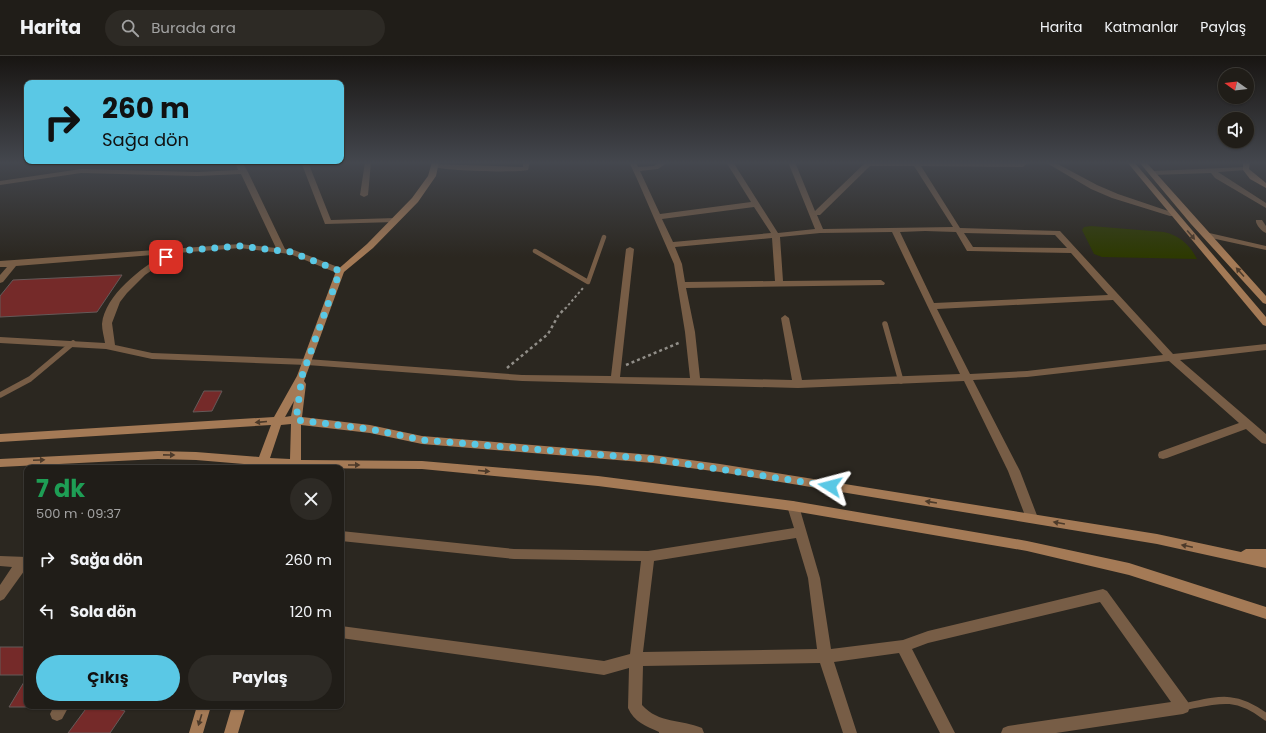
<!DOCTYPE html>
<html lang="tr">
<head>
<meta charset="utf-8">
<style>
	body { margin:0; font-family:Poppins,sans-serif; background:#2d2a25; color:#f1f3f6; height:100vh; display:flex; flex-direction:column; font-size:15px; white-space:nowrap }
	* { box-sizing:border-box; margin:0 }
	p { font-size:13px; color:#a2a2a2 }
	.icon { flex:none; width:22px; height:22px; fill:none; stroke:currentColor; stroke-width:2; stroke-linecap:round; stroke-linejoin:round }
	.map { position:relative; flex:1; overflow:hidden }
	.panel { position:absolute; left:24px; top:409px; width:320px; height:244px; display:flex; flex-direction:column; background:#201d18; border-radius:8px; box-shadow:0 1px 3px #0004,0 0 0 1px #3d3b37 }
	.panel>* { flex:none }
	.hud { position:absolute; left:24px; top:24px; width:320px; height:84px; border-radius:8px; box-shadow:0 1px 3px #0004,0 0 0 1px #3d3b37; background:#5ac8e5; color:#111; overflow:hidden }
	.needle { width:26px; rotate:284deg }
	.controls { position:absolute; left:1218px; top:12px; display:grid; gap:8px }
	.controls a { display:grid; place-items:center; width:36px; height:36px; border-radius:50%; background:#201d18; box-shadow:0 1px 3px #0004,0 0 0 1px #3d3b37; font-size:20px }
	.pin { position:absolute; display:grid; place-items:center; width:34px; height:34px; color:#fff; margin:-17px; border-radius:8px; box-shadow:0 2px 6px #0006 }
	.me { position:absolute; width:44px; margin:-22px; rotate:279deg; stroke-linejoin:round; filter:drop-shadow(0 0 3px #0008) }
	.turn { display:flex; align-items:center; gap:14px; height:84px; padding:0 12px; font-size:18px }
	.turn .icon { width:52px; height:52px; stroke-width:2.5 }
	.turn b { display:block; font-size:28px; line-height:34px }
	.round { display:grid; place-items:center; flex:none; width:42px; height:42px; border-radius:21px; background:#2d2a25 }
	.head { display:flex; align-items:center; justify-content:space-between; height:68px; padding:0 12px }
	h1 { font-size:24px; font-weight:700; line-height:30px; color:#1e9e55 }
	.cta { display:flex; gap:8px; margin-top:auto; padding:8px 12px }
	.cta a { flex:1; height:46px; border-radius:24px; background:#5ac8e5; color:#111; font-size:16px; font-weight:700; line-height:46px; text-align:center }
	.cta a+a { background:#2d2a25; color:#f1f3f6 }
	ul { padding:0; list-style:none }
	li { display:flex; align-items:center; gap:12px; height:52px; padding:0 12px }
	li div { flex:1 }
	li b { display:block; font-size:15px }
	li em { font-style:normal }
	header { display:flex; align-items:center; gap:24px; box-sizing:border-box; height:56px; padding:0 20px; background:#201d18; border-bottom:1px solid #3d3b37 }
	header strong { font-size:19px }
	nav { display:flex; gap:22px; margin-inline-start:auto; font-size:14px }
	.search { width:280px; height:36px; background:#2d2a25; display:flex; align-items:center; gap:10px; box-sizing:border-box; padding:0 14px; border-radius:22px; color:#a2a2a2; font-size:15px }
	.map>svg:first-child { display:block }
	.green { fill:#2d3901 }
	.building { fill:#752a29; stroke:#655a59 }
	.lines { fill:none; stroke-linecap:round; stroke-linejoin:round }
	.path-far1 { stroke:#918e88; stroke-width:2; stroke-dasharray:2.5 2.5; stroke-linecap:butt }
	.path { stroke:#918e88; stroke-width:2.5; stroke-dasharray:3 3; stroke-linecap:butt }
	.lane-far2 { stroke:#775d46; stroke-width:4.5 }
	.lane-far1 { stroke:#775d46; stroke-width:5.5 }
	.lane { stroke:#775d46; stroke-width:7 }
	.street { fill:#775d46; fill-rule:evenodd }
	.secondary { fill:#a47a56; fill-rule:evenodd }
	.oneway { fill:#4c3a2a }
	.route { stroke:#5ac8e5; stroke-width:7; stroke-dasharray:0 12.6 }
</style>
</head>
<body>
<header>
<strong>Harita</strong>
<div class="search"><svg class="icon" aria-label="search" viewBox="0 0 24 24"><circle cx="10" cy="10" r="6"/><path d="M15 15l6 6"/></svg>Burada ara</div>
<nav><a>Harita</a><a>Katmanlar</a><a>Paylaş</a></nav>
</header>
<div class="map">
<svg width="1266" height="677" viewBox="0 0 1266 677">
	<rect width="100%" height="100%" fill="#2b2720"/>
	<!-- green -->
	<path class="green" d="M1091,170l73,6c16,4 25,12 33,27l-95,-2 -8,-3 -12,-24 2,-3z"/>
	<!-- building -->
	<path class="building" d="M122,219l-25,37 -97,5v-21l13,-16z
		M204,335h18l-10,20 -19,1z
		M0,591h27v28h-27z
		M27,621v30h-18z
		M88,650h18l19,5 -15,22h-42z"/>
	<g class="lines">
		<!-- path-far1 -->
		<path class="path-far1" d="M565,253l18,-21"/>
		<!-- path -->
		<path class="path" d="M626,309l55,-23
			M507,312l41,-34 10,-18 7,-8"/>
		<!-- lane-far2 -->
		<path class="lane-far2" d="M535,195l53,31 16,-45"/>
		<!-- lane-far1 -->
		<path class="lane-far1" d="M885,268l16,57
			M0,339l30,-16 43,-36"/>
		<!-- lane -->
		<path class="lane" d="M1183,651c35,-7 52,-14 83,10"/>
		<!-- street -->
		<path class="street" d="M235,106h7l6,10 37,77 9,1 49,19 1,2 -1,2h-6l-47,-19 -50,-6 -63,5 -32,22 -18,18 -7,9 -8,21 3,22 37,8 155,6 215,16 89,1 15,-127 4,-2 4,2 -14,128 70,1 -5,-46 -11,-68 -37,-85 -8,-17h7l2,5 16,-1 6,-4h8l-10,7 -18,2 20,43 91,-12 -25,-40h7l45,71 37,-4 -27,-67h7l20,49 51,-49h163l-6,5 -102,-1 39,62 100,3 113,123 93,-10v6l-86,10 86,74v10l-4,-1 -16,-14 -79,29 -4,1 -4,-1 -1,-3 1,-3 80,-29 -70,-62 -142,16 -54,3 47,91 18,47 -2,4 -4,1 -4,-1 -2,-4 -18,-47 -44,-90 -166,7 -276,-7 -215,-16 -155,-6 -46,-10 -106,-6v-6l105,6c-1,-6 -3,-13 -3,-19 3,-29 39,-56 63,-70l-149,12 -13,16 -3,1v-8l7,-8h-7v-6l240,-17 36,4 -35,-74 -44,2 -116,-3 -81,12v-4l81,-12 116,3 41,-2zM870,110h44l39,61 -130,2 -6,-14h3zM754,151l17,26 -98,9 -11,-23zM925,175l31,1 11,19h3l101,2 37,42 -174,8 -34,-71zM892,176l68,142 -158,6 -13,-62 -4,-3 -4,3 11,62 -92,-2 -5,-46 -9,-44 198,-3 1,-2 -4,-3 -98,1 -3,-44 40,-4zM964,177l91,2 12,13 -94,-1zM772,182l3,43 -90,1 -3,-18 -7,-17zM1113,244l50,55 -136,16 -57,3 -33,-65z
			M301,106h7l23,58 64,-2 4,2 -4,2 -70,2z
			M365,106h6l-3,33 -4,2 -4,-2z
			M523,106h7l-2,8c-11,3 -90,1 -96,-4l3,-2 88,3z
			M1045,106h9l43,23 21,9 59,20 -4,2h-3l-58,-18 -21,-9z
			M1245,111l2,1v2l-29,2 48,31v5l-51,-30 -4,-5 -59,2 -4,-2 4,-2z
			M1256,164h6l4,6v7c-4,-1 -11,-9 -10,-13z
			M1202,176h3l61,14v4l-64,-14z
			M793,445l4,2 2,3 21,72 11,71 72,-9 25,-9 175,-42 4,2 81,111 2,5 -2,5 -5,2 -127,19h-55l2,-5 5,-2 163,-24 -71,-100 -172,41 -16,6 43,84h-15l-41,-80 -65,9 23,71h-14l-23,-70 -177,3 -1,39c17,19 39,14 60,23l2,5h-45v-1c-13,-6 -25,-10 -31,-24l1,-40 -25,7 -263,-37v-12l263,35 26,-7 11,-93 -127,-2 -173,-18v-10l173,18 134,2 146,-23 -7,-22 2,-3zM796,482l12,40 9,71 -174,3 11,-91z
			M0,500l27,1v10l-23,32 -4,2v-16l12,-18 -12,-1z
			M54,650h15l-7,13 -5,2 -5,-2 -2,-5z"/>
		<!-- secondary -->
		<path class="secondary" d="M432,106h7l-3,14 -18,26 -45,46 -29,24 -40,109 2,3 -4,33 68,8 52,11 231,19 67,9 437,70 84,18 5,-3h20v19l-109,-24 -437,-72 -67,-9 -231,-19 -52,-11 -69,-8v35l121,1 176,15 195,25 234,40 102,22 137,44v12l-137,-44 -102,-24 -234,-40 -195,-25 -176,-17 -132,-1 -23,-2 -1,2h-8l-1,-3 -61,-5 -38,-1 -158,8v-8l158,-8 38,1 63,5 12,-32 -271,17v-8l274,-17 23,-41 39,-105 31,-27 45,-46 16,-22zM294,345l-3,15 -6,1zM291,368l-1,35 -20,-1 11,-33z
			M1127,106h7l132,155v9l-3,-1z
			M1139,106h7l120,134v8l-3,-1 -72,-79z
			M1243,106h7l-1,7 17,14v5l-16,-9 -7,-9z
			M197,650h14l-8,27h-14z
			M232,650h14l-8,27h-14z"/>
	</g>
	<!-- one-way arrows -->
	<defs><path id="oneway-solid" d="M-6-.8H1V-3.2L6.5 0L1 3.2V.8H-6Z"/></defs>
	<g class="oneway">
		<use href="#oneway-solid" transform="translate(1191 179) rotate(50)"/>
		<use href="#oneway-solid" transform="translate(1240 216) rotate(-132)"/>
		<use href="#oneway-solid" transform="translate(261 366) rotate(175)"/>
		<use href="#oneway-solid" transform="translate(169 399) rotate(1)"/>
		<use href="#oneway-solid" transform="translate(39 404) rotate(-3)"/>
		<use href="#oneway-solid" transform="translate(354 409)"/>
		<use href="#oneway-solid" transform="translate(484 415) rotate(5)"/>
		<use href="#oneway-solid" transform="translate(931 446) rotate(-171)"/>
		<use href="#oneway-solid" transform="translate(1059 467) rotate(-170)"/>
		<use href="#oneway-solid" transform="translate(1187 490) rotate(-168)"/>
		<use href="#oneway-solid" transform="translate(200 664) rotate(107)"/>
	</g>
	<!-- sky -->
	<linearGradient id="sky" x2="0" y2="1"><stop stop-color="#181512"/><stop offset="0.53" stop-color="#44474e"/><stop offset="1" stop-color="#44474e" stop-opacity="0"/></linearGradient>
	<rect width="1266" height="201" fill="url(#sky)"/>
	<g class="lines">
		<!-- route -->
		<path class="route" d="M166,201l11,-6 63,-5 51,6 49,19 -38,105 -6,44 74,9 52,11 231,19 177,27"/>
	</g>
</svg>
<div class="controls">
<a><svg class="needle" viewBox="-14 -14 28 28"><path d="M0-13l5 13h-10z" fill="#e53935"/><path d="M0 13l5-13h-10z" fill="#a2a2a2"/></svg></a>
<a><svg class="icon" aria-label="sound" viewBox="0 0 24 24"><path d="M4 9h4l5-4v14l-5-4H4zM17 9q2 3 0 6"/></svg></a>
</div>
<div class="pin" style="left:166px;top:201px;background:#d93025"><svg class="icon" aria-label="arrive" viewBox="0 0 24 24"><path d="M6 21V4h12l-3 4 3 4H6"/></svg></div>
<svg class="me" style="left:830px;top:430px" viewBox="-20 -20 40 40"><path d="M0-17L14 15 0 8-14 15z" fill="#5ac8e5" stroke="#fff" stroke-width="4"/></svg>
<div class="hud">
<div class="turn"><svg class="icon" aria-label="right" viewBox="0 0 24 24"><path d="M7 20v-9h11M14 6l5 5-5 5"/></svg><div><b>260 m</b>Sağa dön</div></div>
</div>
<section class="panel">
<div class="head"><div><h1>7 dk</h1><p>500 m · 09:37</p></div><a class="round"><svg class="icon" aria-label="close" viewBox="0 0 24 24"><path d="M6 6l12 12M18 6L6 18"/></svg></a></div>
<ul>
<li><svg class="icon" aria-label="right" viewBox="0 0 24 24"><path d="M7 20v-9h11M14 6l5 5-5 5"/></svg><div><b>Sağa dön</b></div><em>260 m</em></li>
<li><svg class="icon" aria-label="left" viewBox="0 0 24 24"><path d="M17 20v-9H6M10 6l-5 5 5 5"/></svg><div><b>Sola dön</b></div><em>120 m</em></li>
</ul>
<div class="cta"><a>Çıkış</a><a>Paylaş</a></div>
</section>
</div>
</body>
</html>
